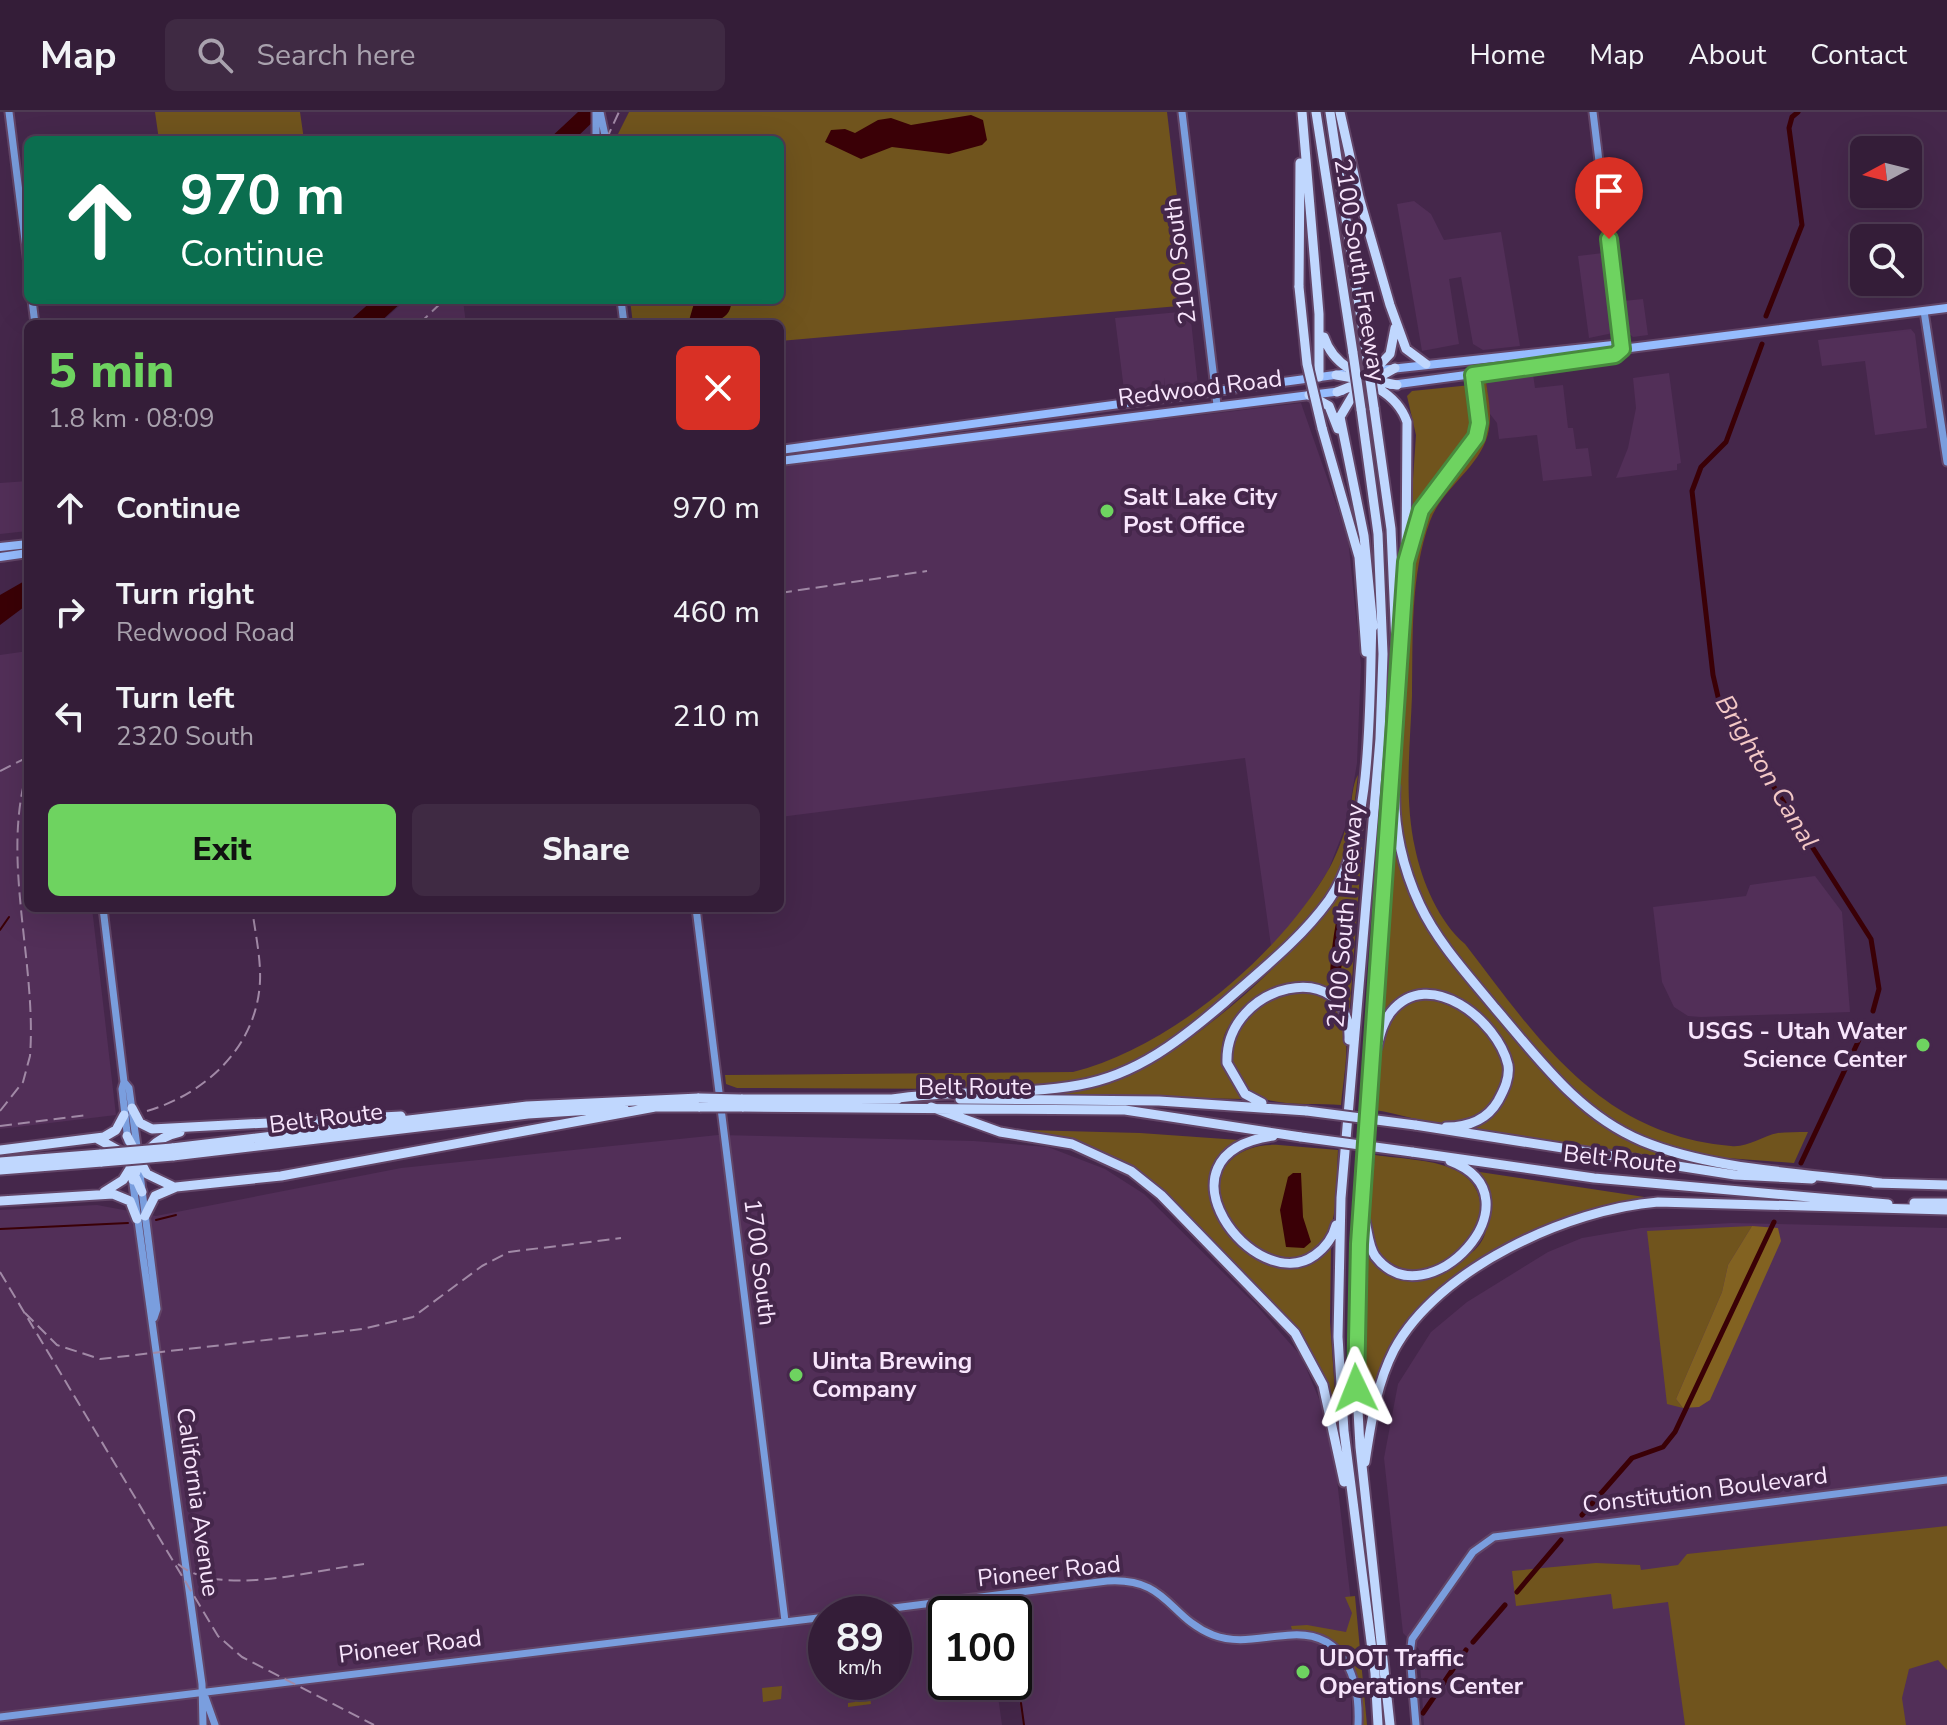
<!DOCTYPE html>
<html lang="en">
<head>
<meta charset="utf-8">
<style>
	body { margin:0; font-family:"Nunito Sans",sans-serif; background:#3f2a43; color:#f1f3f6; height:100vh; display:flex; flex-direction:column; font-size:30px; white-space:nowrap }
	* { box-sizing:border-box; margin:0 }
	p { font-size:26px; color:#a9a2ae }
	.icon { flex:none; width:44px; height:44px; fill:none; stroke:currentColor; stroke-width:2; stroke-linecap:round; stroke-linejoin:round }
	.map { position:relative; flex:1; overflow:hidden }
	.drawer { position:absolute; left:24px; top:208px; width:760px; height:592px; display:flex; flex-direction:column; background:#341d38; border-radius:12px; box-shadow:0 8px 32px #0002,0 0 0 2px #4e3b53 }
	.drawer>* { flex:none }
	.top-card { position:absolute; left:24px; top:24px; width:760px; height:168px; border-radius:12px; box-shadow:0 8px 32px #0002,0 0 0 2px #4e3b53; background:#0b6e4f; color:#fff; overflow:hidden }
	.needle { width:52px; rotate:263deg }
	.tools { position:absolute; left:1850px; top:24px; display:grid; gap:16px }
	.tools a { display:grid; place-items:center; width:72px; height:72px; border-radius:12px; background:#341d38; box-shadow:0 8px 32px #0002,0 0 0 2px #4e3b53; font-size:40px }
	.speed { position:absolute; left:808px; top:1484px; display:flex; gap:16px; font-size:40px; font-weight:700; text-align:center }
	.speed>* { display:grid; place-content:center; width:104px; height:104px; border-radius:50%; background:#341d38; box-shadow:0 8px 32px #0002,0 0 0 2px #4e3b53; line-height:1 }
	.speed small { font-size:20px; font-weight:400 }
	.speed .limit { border:4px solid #111; border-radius:12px; background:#fff; color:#111 }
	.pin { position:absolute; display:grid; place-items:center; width:68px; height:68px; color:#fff; margin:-82px -34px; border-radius:50% 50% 50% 0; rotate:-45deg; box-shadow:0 0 8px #0007 }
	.pin .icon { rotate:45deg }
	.me { position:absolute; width:88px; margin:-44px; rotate:358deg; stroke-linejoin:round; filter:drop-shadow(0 0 6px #0008) }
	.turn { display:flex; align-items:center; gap:28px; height:168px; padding:0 24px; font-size:36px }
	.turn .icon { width:104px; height:104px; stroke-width:2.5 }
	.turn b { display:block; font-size:56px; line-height:68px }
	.round { display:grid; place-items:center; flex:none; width:84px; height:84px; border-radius:12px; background:#3f2a43 }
	.headline { display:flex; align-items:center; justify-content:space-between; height:136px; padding:0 24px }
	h1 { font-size:48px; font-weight:800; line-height:60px; color:#6ed360 }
	.button { display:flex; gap:16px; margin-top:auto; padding:16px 24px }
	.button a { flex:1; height:92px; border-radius:12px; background:#6ed360; color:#111; font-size:32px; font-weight:800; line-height:92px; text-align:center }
	.button a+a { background:#3f2a43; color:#f1f3f6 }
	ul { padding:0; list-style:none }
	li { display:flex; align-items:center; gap:24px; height:104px; padding:0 24px }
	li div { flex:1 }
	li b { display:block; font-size:30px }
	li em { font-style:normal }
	header { display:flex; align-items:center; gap:48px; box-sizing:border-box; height:112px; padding:0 40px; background:#341d38; border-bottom:2px solid #4e3b53 }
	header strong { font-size:38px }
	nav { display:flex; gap:44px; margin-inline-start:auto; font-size:28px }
	.search { width:560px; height:72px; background:#3f2a43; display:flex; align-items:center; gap:20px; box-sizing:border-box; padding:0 28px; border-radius:12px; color:#a9a2ae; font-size:30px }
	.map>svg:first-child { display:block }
	.built { fill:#522f58; fill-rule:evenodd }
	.green { fill:#70541d }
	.forest { fill:#826221 }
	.water { fill:#3a0006 }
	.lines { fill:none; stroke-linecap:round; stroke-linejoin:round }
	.stream { stroke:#3a0006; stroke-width:2 }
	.canal { stroke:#3a0006; stroke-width:5 }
	.secondary-casing { stroke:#624567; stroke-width:11 }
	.primary-casing { stroke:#624567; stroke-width:12 }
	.highway-casing { stroke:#624567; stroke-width:13 }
	.secondary { stroke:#7a9ede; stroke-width:7 }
	.primary { stroke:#96bcfe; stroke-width:8 }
	.highway { stroke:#c0d7fe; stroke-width:9 }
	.rail { stroke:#a189a6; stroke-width:2; stroke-dasharray:12 6; stroke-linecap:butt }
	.highway-bridge-casing { stroke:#624567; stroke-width:13; stroke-linecap:butt }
	.highway-bridge { stroke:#c0d7fe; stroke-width:9 }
	.route-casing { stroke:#48893e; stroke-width:20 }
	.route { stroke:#6ed360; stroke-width:14 }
	.poi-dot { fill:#6ed360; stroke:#45274b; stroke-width:3 }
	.labels { text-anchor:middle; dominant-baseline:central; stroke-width:8; stroke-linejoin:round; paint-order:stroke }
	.street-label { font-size:24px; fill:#f8e5fc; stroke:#45274b }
	.poi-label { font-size:24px; font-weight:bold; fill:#f8e5fc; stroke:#45274b; text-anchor:start }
	.water-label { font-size:26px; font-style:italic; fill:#f3c8c6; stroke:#45274b }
</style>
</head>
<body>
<header>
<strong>Map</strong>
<div class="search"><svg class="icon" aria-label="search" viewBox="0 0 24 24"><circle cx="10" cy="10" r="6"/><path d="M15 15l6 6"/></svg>Search here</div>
<nav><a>Home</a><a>Map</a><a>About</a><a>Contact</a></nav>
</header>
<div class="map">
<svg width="1947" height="1613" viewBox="0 0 1947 1613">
	<rect width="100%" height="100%" fill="#45274b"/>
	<!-- built -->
	<path class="built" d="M1414,89l17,13 13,26 57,-8 19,114 -37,4 -10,-6 -12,-67 -12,2 10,65 -37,7 -25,-147z
		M1603,141l10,80 -24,5 -11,-82z
		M1643,187l5,36 -15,2 -7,-6 -3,-30z
		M406,188h57l3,24h-87z
		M1190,199l8,75 -32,5 -2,-13 1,13 -40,7 -10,-80z
		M1911,217l4,5 12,94 -52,7 -10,-74 -43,5 -4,-26z
		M1669,261l12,90 -4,1v6l-61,8 12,-30 8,-40 -3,-30z
		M1533,262l2,14 28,-3 5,43h5l3,21 12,-1 4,28 -49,5 -6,-46 -38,4 -2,-16 -7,-9 -4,-33z
		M1301,291l47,135 13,127 -4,98 -10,59 -19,49 -34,52 -23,23 -26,-188 -465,59v-351z
		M28,369v50l-28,3v-51z
		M28,539v257h64l24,207 -116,14v-474z
		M1815,764l27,36 8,100 -149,5 -13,-1 -14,-9 -12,-25 -9,-75 93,-11 4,-11z
		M718,1023l256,6 74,6 57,22 39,25 113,112 44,50 26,62 9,53 21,184 -12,11 6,24v35h-328l-9,-61v-50h-68v68h50l6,43h-1002v-515l97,-5 59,11 245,-48zM826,1502h68v68h-68z
		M1732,1111l215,5v497h-523l-5,-76 -16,-16 -19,-175 14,-74 33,-52 36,-30 81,-50 34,-14 59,-10z"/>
	<!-- green -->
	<path class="green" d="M155,0h145l4,28h-145z
		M629,0h538l23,193 -410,36v-17h-147l-3,-24h150v-160h-165z
		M1482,269h4c2,16 6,33 3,48 -6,37 -46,57 -59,92 -20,54 -17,118 -18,175 -2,51 -8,102 3,152 7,34 24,74 50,96 73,95 135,191 266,202 16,2 31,-10 47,-13 9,-1 20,-1 30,-1l-14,31 -94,-7 -71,-23 -52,-35 -128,-151 -26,-41 -15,-41 -7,-34 -3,-46 15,-236 12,-36 57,-80z
		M1471,273l4,46 -62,92h-3l6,-88 -9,-39 5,-5z
		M1358,663l-8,65 -10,32 -18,33 -61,65 -112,88 -77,27 -97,4 -238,-1 -11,-4 -1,-9 348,-3c97,-24 208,-118 257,-205 8,-15 15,-34 19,-51 3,-13 3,-32 9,-41z
		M1364,707l-15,201 -17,-25 -28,-10c-61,24 -113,40 -59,114l-217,-4c30,-5 63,-7 91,-17 70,-24 193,-135 227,-200 9,-18 13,-39 18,-59z
		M1393,714l8,38 56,101 87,108 53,47 112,43v3l-235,-37 30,-29 7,-33 -38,-55 -51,-19 -39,26z
		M1303,878c59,15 42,68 38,115 -26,-2 -63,2 -87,-10 -8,-4 -11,-11 -16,-18 -28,-44 25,-81 65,-87z
		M1423,887c48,4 108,59 69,106 -10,11 -21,17 -37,18 -25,2 -55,-9 -80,-13 3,-40 -2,-102 48,-111z
		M1025,1018l115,3 99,7 -15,16 -12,43c12,55 73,90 119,49l-1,74 7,98 -25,-61 -135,-150 -72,-52z
		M1279,1033l59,5c-2,29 3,99 -32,108 -10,2 -22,2 -32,3 -12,-10 -30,-19 -40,-31 -34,-43 -10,-88 45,-85z
		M1375,1043c25,4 62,4 84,17 33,19 24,59 -1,83 -30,29 -83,17 -89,-27 -2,-23 4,-50 6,-73z
		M1473,1059l178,27 -74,15 -53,22 -37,22 -80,68 -38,87 -5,-55 2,-112 9,16 20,14c33,-6 93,-9 92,-56 0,-15 -9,-33 -14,-48z
		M1752,1114l-24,39 -6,27 -46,107 7,9 -16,-4 -20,-173z
		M1947,1414v144l-9,-10 -29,9 -7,29 4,27h-221l-17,-123 -55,7 -2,-15 -95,12 -4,-35 84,-8 44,2 1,5 37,-5 9,-11z
		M1355,1484l12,129h-4c2,-47 -14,-98 -71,-95l-1,-4 16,-1 39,7 6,-19 -7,-16z
		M845,1570h23l3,22 -23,3v-4l7,-1 -2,-17z
		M782,1574l-1,13 -18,3 -1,-14z"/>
	<!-- forest -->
	<path class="forest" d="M1752,1114l26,2 3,13 -71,159 -11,7 -16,1 -7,-9 46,-107 6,-27z"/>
	<!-- water -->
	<path class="water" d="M578,0h25l-29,28h-26z
		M971,3l12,5 4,20 -5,5 -33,9 -57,-7 -31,12 -36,-17 6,-12 14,-1 10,4 23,-13 13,-2 20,7z
		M373,188h31l-26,24h-32z
		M695,188h36c2,23 -26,24 -43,24z
		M28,467v25l-28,21v-30z
		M1340,797l7,1 1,10 -9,64 -8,-1c-3,-8 4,-67 9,-74z
		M1293,1061h8l2,44 8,25 -7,6 -18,-1 -6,-37 8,-33z"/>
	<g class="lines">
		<!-- stream -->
		<path class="stream" d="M23,788l5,-9
			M0,818l9,-13
			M156,1108l20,-5
			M0,1117l128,-6
			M1021,1591l3,22"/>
		<!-- canal -->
		<path class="canal" d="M1766,204l36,-91 -13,-97 3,-11 6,-5
			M1762,232l-36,98 -25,25 -9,24 21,184 6,26 152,238 8,50 -6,22
			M1801,1051l64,-136
			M1582,1403l50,-57 31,-11 12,-15 99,-210
			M1517,1480l44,-52
			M1473,1530l32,-37
			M1423,1601l43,-63"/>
		<!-- secondary casing -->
		<g class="secondary-casing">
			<path id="secondary" d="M9,0l19,152
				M596,0v28
				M600,0l6,28
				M1182,0l35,293
				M1593,0l29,237
				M32,188l3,24
				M621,188l3,24
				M1924,199l23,151
				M103,796l21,174 -2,7 6,52
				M696,796l89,713
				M124,970l5,6 9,66
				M139,1054l18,143 -3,9
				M132,1065l70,507 1,41
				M846,1502l261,-33c61,-4 61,36 106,54 26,10 52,1 79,0 54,-3 68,46 66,90
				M204,1582l11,31
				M0,1605l826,-100
				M1416,1613l-6,-70 2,-16 61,-87 21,-15 453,-57"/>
		</g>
		<!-- primary casing -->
		<g class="primary-casing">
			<path id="primary" d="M1372,259l241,-26 9,4 325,-41
				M1391,273l224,-30 7,-6
				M780,338l562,-76
				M780,349l562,-70
				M0,435l28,-3
				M0,445l28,-4"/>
		</g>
		<!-- highway casing -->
		<g class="highway-casing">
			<path id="highway" d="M1302,0l17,202v63
				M1316,0l37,241
				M1330,0l36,240
				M1340,0l19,85 31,108 16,44 20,15
				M1299,175l1,-124
				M1324,225c10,31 42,43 73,48
				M1336,263c30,4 61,18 71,47l-1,140 -5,61
				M1369,264l21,-22 5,-26
				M1337,280l20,-8
				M1309,283l20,11 9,23
				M1374,296l17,121 5,115 -41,712 5,91 30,278
				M1361,297l17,125 5,120 -3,85 -39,459 -3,139 6,94 31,242 3,52
				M1322,316l37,129 7,95
				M1410,430l15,-38 51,-67 3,-14 -6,-48
				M1373,515l-9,-91 -24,-119 16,-27 39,-22
				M1395,675c-2,40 8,82 25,118 18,38 48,70 75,103 43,50 84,107 147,133 70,29 163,32 239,42
				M1377,935c3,-12 6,-25 14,-35 38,-47 107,9 117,53 2,13 -4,25 -10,36 -11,19 -31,26 -52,26
				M741,987h157
				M892,987c62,-10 126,-3 187,-14 58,-10 103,-46 146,-83 36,-32 75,-62 104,-102 45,-64 40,-200 43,-278
				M960,987l199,2 148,10
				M1262,991l-17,-9 -18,-31c-3,-80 125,-110 122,-23
				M651,995h49
				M742,995l383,3 176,27
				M931,995l69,25 72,12 59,27 30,24 134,138 28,52 21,97
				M132,996l8,15 12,6 249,-13
				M1415,1013l320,50 77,4
				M127,1024l20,38 25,12
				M1273,1024c-127,18 -18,163 42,119 11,-8 18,-18 21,-30
				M98,1027l27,15 17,38
				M172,1036l355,-42 172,-8
				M0,1038l104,-13 12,-7 8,-15
				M1412,1040l182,26 294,26
				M173,1044l355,-42 96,-6
				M0,1050l101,-8
				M0,1058l102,-8
				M133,1068c8,-25 20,-42 47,-48
				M1874,1071l73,2
				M104,1080l19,-12 10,-16
				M0,1089l113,-7 17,7 7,18
				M1914,1091h33
				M145,1104l10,-20 21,-9 105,-11 374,-69
				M1365,1109c3,11 3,24 10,35 51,68 171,-59 75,-95
				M1365,1350c6,-38 11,-77 29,-112 44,-82 175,-141 264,-148l289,8"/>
		</g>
		<!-- secondary -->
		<use href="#secondary" class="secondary"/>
		<!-- primary -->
		<use href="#primary" class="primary"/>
		<!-- highway -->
		<use href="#highway" class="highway"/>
		<!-- rail -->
		<path class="rail" d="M606,28l13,-28
			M419,212l25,-24
			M780,481l147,-22
			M0,659l28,-14
			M0,999l23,-29 7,-26c7,-93 -30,-199 -2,-287
			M147,999c58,-17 110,-64 113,-130 1,-23 -5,-49 -8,-73
			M0,1014l87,-11
			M0,1160l218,364 24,21 132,68
			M25,1201l32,32 43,14 262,-30 51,-12 69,-51 27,-14 112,-14
			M178,1452c40,34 136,6 186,0"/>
		<!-- highway-bridge casing -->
		<g class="highway-bridge-casing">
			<path id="highway-bridge" d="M1299,175l8,77 15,64
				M1366,240l8,56
				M1353,241l8,56
				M699,986l42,1
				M700,995h42
				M1307,999l108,14
				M1301,1025l111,15
				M101,1042l71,-6
				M102,1050l71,-6"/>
		</g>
		<!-- highway-bridge -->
		<use href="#highway-bridge" class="highway-bridge"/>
	</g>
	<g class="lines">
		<!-- route casing -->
		<g class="route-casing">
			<path id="route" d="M1356,1276l3,-144 47,-682 15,-52 55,-73 3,-14 -6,-48 142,-20 7,-6 -13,-110"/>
		</g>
		<!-- route -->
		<use href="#route" class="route"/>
	</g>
	<!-- markers -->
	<g class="poi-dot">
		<circle cx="1107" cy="399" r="8"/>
		<circle cx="1923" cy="933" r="8"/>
		<circle cx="796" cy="1263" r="8"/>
		<circle cx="1303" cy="1560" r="8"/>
	</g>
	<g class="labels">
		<!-- street labels -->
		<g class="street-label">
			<text transform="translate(1180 149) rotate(-97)">2100 South</text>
			<text transform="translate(1360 158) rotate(81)">2100 South Freeway</text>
			<text transform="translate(1200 276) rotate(-7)">Redwood Road</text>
			<text transform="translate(1345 804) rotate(-85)">2100 South Freeway</text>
			<text x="975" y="975">Belt Route</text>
			<text transform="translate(326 1006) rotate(-7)">Belt Route</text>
			<text transform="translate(1620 1047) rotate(6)">Belt Route</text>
			<text transform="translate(760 1150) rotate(83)">1700 South</text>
			<text transform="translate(1705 1378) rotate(-7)">Constitution Boulevard</text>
			<text transform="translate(198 1390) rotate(82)">California Avenue</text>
			<text transform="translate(1049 1459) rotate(-6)">Pioneer Road</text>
			<text transform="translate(410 1534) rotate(-7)">Pioneer Road</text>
		</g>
		<!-- poi labels -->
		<g class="poi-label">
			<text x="1123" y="385">Salt Lake City<tspan x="1123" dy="28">Post Office</tspan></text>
			<text x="1907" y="919" text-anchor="end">USGS - Utah Water<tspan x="1907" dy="28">Science Center</tspan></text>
			<text x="812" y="1249">Uinta Brewing<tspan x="812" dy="28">Company</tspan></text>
			<text x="1319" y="1546">UDOT Traffic<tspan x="1319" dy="28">Operations Center</tspan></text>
		</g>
		<!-- water labels -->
		<g class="water-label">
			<text transform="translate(1767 660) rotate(59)">Brighton Canal</text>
		</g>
	</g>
</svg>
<div class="tools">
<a><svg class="needle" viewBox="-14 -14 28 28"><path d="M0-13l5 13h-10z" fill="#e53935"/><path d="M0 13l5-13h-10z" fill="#a9a2ae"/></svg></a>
<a><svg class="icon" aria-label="search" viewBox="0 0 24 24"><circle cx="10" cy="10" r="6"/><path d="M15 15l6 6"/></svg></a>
</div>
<div class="speed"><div>89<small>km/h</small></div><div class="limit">100</div></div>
<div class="pin" style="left:1609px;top:127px;background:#d93025"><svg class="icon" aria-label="arrive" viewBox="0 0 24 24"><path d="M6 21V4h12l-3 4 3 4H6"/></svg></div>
<svg class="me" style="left:1356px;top:1276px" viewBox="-20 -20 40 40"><path d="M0-17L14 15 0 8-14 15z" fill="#6ed360" stroke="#fff" stroke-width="4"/></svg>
<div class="top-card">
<div class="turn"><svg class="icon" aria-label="ahead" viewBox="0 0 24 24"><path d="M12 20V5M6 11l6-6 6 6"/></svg><div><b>970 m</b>Continue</div></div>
</div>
<section class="drawer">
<div class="headline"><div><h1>5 min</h1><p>1.8 km · 08:09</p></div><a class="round" style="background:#d93025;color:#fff"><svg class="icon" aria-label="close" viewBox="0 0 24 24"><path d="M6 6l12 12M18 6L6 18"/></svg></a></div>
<ul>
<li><svg class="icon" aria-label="ahead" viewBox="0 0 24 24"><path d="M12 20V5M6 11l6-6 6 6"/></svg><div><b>Continue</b></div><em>970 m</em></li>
<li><svg class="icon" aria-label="right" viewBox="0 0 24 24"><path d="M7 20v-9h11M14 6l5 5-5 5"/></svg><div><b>Turn right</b><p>Redwood Road</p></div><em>460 m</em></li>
<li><svg class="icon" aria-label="left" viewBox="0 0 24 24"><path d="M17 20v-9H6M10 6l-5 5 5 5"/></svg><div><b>Turn left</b><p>2320 South</p></div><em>210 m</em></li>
</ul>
<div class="button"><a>Exit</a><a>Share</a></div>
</section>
</div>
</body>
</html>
